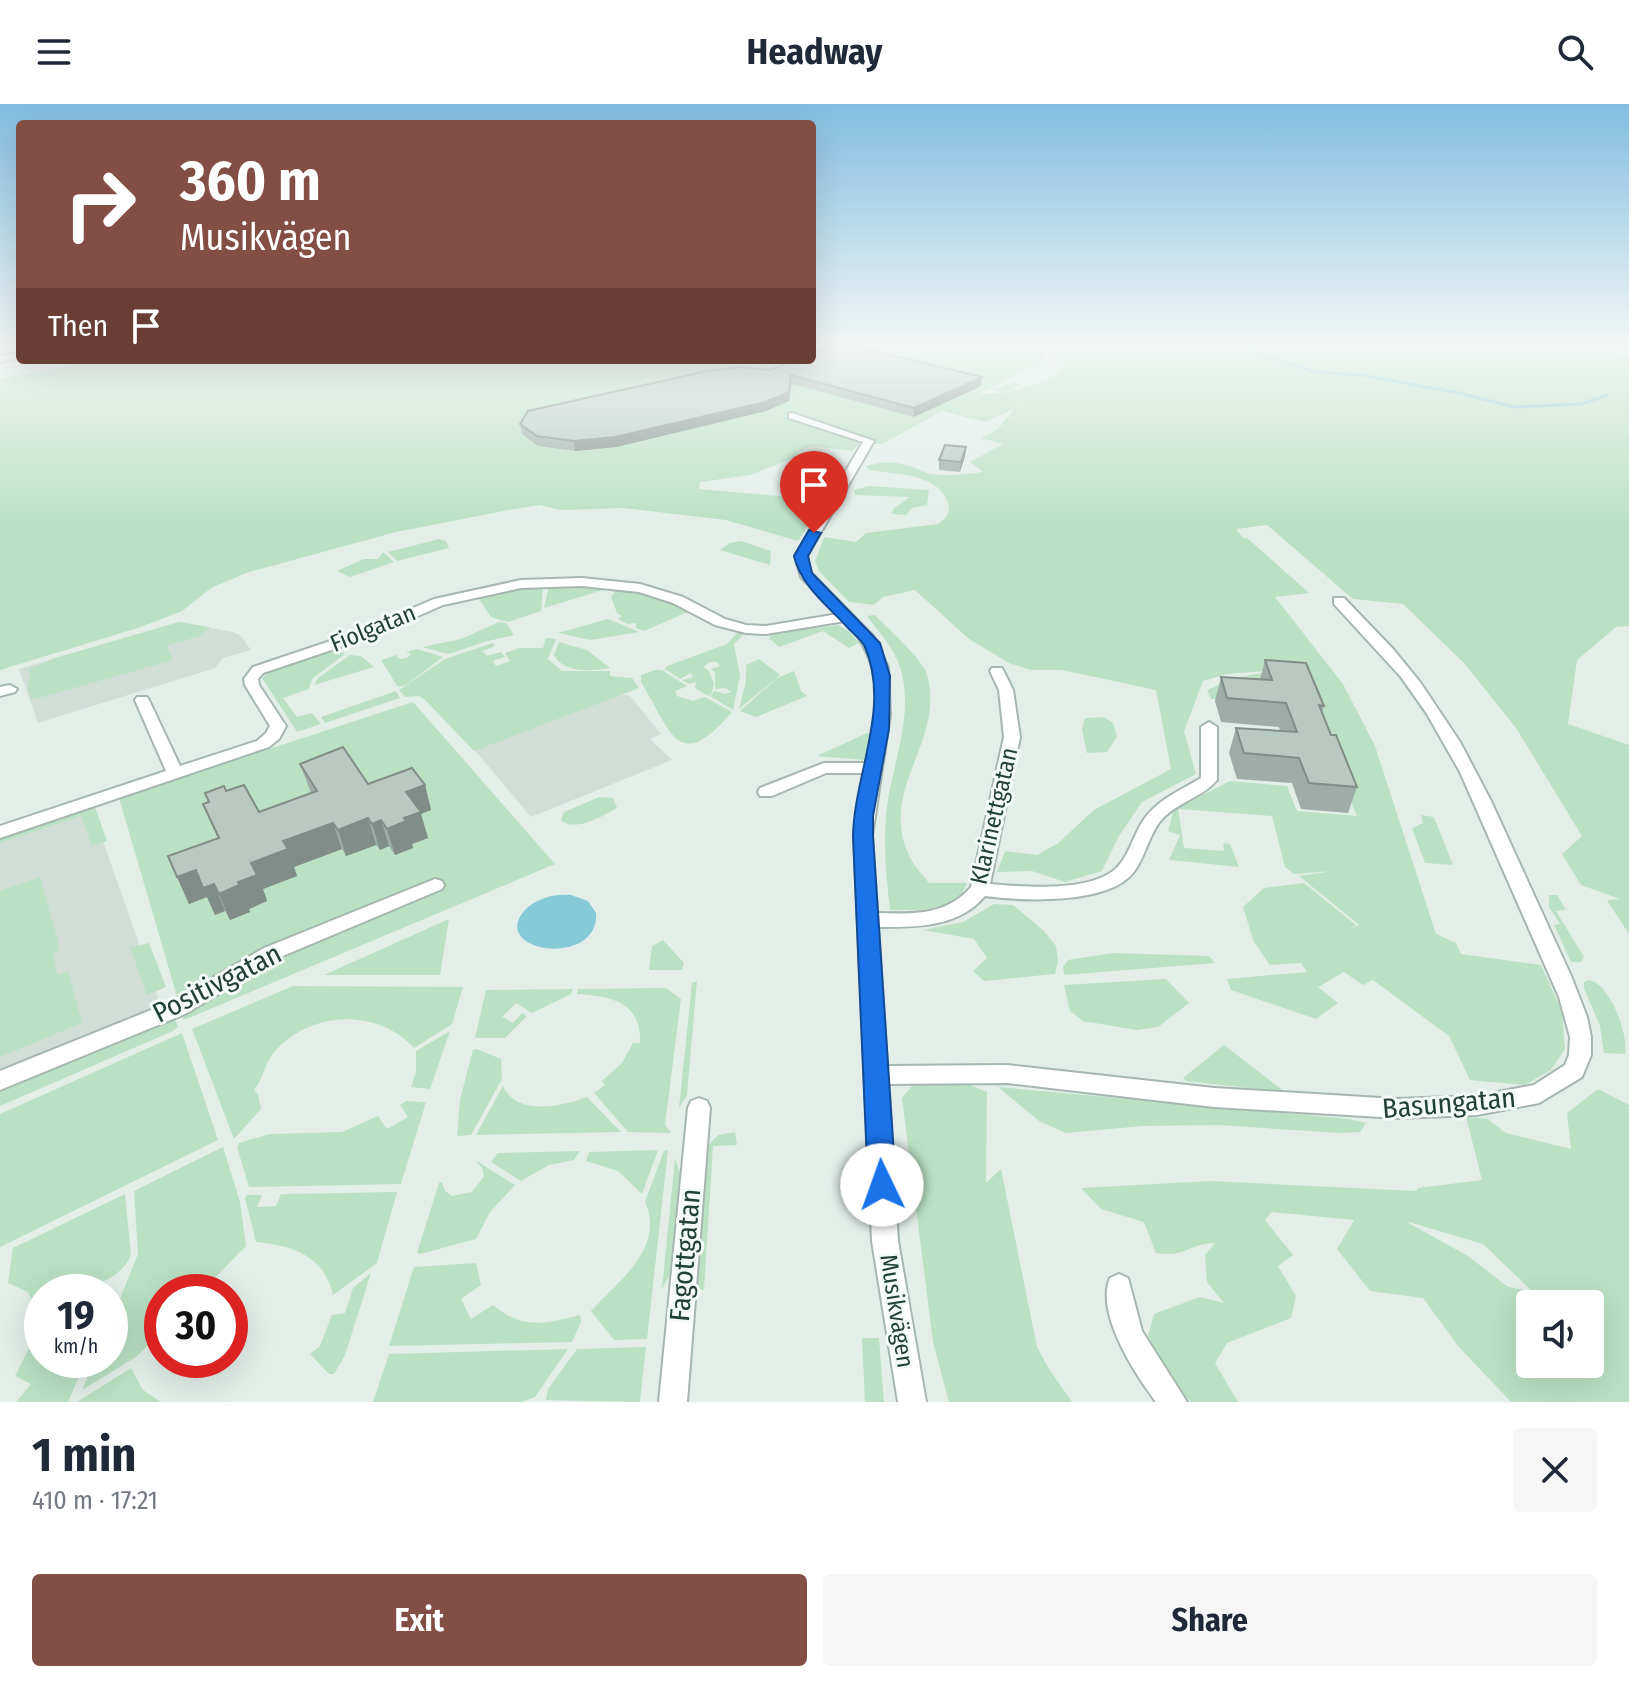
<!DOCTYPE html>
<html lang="en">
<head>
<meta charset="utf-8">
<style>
	body { margin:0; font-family:"Fira Sans Condensed",sans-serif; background:#f6f6f7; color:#1f2937; height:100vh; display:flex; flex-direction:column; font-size:30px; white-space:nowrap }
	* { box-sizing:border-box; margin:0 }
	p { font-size:26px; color:#747a83 }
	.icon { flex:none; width:44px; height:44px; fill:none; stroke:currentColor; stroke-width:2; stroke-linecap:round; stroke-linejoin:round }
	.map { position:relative; height:1298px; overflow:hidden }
	.sheet { display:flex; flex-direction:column; background:#fff; flex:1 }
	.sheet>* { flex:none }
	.banner { position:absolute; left:16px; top:16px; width:800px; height:244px; border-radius:8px; box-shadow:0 8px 32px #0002; background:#834e43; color:#fff; overflow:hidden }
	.controls { position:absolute; left:1516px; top:1186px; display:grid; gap:16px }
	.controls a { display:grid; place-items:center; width:88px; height:88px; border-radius:8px; background:#fff; box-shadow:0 8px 32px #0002; font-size:40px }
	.speed { position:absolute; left:24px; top:1170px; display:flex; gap:16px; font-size:40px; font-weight:700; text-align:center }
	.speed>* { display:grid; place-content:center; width:104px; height:104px; border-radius:50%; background:#fff; box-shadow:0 8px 32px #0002; line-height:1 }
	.speed small { font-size:20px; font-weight:400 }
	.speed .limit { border:12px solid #d22; background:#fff; color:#111 }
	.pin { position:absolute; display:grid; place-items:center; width:68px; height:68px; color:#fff; margin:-82px -34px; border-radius:50% 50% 50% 0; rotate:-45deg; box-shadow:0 0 8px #0007 }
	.pin .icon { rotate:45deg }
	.me { position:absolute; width:88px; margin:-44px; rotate:357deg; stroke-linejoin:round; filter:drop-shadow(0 0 6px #0008) }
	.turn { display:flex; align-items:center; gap:28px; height:168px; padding:0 32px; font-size:36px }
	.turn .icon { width:104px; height:104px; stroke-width:2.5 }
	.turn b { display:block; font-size:56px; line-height:68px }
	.then { display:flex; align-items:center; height:76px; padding:0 32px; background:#0003; gap:16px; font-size:30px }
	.round { display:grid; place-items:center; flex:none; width:84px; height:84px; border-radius:8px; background:#f6f6f7 }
	.summary { display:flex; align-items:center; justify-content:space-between; height:136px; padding:0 32px }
	h1 { font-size:48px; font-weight:700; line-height:60px }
	.primary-button { display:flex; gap:16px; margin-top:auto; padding:16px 32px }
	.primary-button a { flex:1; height:92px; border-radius:8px; background:#834e43; color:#fff; font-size:32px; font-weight:700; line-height:92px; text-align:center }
	.primary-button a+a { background:#f6f6f7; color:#1f2937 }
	header { display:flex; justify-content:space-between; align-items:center; height:104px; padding:0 32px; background:#fff; font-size:36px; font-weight:700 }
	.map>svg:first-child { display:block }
	.built { fill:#d1ded8 }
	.green { fill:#bae1c4; fill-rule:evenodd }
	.water { fill:#86cad7 }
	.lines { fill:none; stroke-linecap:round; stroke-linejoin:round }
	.stream { stroke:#86cad7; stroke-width:3 }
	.street-casing { stroke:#a5b7b0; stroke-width:4 }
	.street { fill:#fff; fill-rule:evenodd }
	.wall { fill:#9eada7 }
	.shaded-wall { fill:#818d88 }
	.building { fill:#b8c9c2; stroke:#818d88; stroke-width:2 }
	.route { fill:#1a73e8; stroke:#114b97; stroke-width:2 }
	.labels { text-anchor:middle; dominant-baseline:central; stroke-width:6; stroke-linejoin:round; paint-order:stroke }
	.street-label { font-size:24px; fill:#214138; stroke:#f4faf7 }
	.near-street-label { font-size:28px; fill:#214138; stroke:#f4faf7 }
</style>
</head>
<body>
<header><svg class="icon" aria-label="menu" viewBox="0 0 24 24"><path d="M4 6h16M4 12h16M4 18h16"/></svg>Headway<svg class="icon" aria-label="search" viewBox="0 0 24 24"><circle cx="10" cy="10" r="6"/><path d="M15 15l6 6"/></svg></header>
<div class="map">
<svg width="1629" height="1298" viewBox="0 0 1629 1298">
	<rect width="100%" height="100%" fill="#e3eee9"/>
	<!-- built -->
	<path class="built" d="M179,518l54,10 8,4 10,14 -28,8 -8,10 -177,55 -19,-54z
		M543,573l87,19 31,38 -11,5 22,21 -141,57 -64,-76z
		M92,706l69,196 -161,69v-234z"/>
	<!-- green -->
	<path class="green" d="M812,239h782l18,7 -7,-1 24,7v270l-13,1 -39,33 -9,64 61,21v189l-22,-34 13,-1 -39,-14 -19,-31 20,-18 -66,-108 -52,-65 -61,-59 -50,-5 -86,-74 -31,4 8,10 2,-2 63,56 -34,4 68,87 32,62 61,188 20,9 5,11 80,11 21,47 3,37 -14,21 -26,15 -55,-5 -21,-44 -76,-56 -10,5 -19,-13 -26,15 20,16 -22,16 -85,-29 -4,-11 80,-7 -6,-9 -31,2 -16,-23 -11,-35 21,-19 40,-5 52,42 -4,3 7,-3 -60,-49 34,-5 -39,3 -9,-7 -13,-51 -94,-7 6,39 40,3 -1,-8 7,1 9,23 -70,-7 11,-25 -12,-4 6,-21 56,-29 57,5 10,25 60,5 -55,-131 -45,15 -46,-1 -4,-9 28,-12 42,-8 -50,4 -24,7 -19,50 12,43 -54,28 -23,34 -17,35 -37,11 -33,-11 -35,1 8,-21 32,4 20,-11 37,-34 77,-41 -15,-79 -94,-20h-30l-23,-7 -40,-24 -54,-49 -32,7 -9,8 -25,-3 -30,-31 -4,-10 9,-24 32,5 10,-9 72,-9c8,-6 13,-11 10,-21 -9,-30 -54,-29 -79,-33l-3,-4c24,-7 39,-3 61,7 10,4 44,1 56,-1l-13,-10 33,-18 -22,-6 17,-9 16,-20 -29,13 -43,-11 -60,33 -22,-1 -8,8 -39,-5 -16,6 4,3 -51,20 -50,7 -1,7 126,11 -27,41 -72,-21 -103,-12 -62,2 -21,-5 -26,4 -118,23 -150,41 -35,15 -29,23 -41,16 -141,43v-291l69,-13 7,-6h736zM1045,247l17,8 2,5c-11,19 -39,22 -58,29l15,-9 -10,-2 -17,8 7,3 -23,1 63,-31z
		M869,382l60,4 -2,15 -15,3 -6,7 -14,-1 1,-5 17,-12 -55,-2 -1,-5z
		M439,435l7,2 3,7 -52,13 -9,-9z
		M741,437l30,10 -1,14 -50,-15 10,-7z
		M383,448l11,10 -44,15 -13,-6 27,-12h14z
		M549,482l53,1 1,3 -59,18z
		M543,483l-2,24 -33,11 -17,-5 -12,-18v-2l26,-7z
		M617,485l36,7 37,15 -46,20 -8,-3v-5l-8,1 -10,-5 4,-3 -5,-3 -6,-16z
		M875,511c12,13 48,44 52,60 19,65 -48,112 -19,178 4,11 14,21 21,30h38l-9,19 -36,8h-32c-4,-36 -8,-73 -2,-110 7,-43 26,-89 12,-133 -6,-19 -21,-35 -33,-51z
		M608,515l31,13 -48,8 -33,-7z
		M179,518l31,5 -11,9 -33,10 7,14 -141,40 -4,-10 2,-21 25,-11z
		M499,518l7,1 8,12 -30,7 -35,12 -27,-7 39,-8z
		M838,521l12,7 9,11 -10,5 -26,-17 -44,16 -10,-9 3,-4z
		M738,528l7,1 -11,11 6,32 -7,34 -23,-14 5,-5 10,3 6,-2 -5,-4 -11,1v-16l-4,-4 9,-3 -3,-4h-7l-7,5 6,4 5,12 -2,10 -4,3 -13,-8 1,-6 -7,2 -7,-4 11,-3 -2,-4 -11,6 -15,-10 2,-3 60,-22z
		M546,534l10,1 -8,20 14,12h48v5l22,2 7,10 -165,63 -49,-51 -6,-4 -14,1 -6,-7 46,-31 48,-16 2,3 -13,5 5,5 14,-4 4,5 -12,4 3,5 14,-5 -5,-8 14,-5h24z
		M559,538l28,8 23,18c-19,3 -46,6 -56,-13z
		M417,545l26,8 -37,28 -8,2 -17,-27 15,-5 4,4 7,-1 4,-4 -5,-2z
		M338,546l7,4 -33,25 -3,10 -26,9 14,19 15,-4 9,11 -24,8 -35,-54 12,-9z
		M350,551l11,1 13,11 -60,18 4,-7z
		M759,555l21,16 -41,34 7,-28v-16z
		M655,566h7l25,16 -12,5 2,5 16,5 12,-4 27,15c-54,63 -60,21 -91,-30v-7z
		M794,567l7,20 6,5 -51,21 -16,-6 37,-33z
		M396,587l4,7 -75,25 -4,-6z
		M413,598l142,162 -371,156 -65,-222z
		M1104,613l9,6 4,14 -10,15 -20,1 -5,-24 3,-11z
		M867,629l4,1 -6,26 -48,-4z
		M599,693l14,1 4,10c-14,8 -43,25 -56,12l3,-8z
		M95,703l12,34 -15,5 -11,-30 -81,27v-4z
		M1421,711l13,2 19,48 -28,-2 -13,-35 11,-5z
		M40,773l20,71 -7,8 5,19 10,-4 14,52 -82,34v-166z
		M1549,791h8l9,15 -10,1 28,46 -3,5h-10l-17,-37 6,-1 -11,-17z
		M994,800l19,1 31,26 12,15 2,15 -3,13 -71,7 -11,-10 14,-13 -13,-19 -51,-9 40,-8z
		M449,815l-9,56h-116z
		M663,836l21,23 -2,7h-33l3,-24z
		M149,839l17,44 -19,8 -17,-47z
		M1113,849l96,3 6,7 -151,12 -1,-8 5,-7z
		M1166,875l23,24 -31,24 -21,3 -54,-9 -13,-10 -6,-26z
		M1588,876c22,2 41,56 37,74l-21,-1 -4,-27 -16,-38v-6z
		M697,877l-10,114 -8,13 13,-125z
		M293,882l170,1 -11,37 -38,24c-37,-41 -104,-37 -140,4 -10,12 -11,28 -20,38l4,4 3,15 -27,30 -42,-110z
		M666,884l15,11 -16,126 6,8 -43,-1 -34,-39 11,-8 -3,-4 20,-18 11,-20h7c2,-41 -29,-47 -63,-49l1,-5z
		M573,885l-2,5 -39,19 -16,-10 -14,14 11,6 9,-10 5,3 -22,22h-30l11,-48z
		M175,915l3,8 -5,4 -173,75v-20l66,-25 2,3z
		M450,927l-20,58 -19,-2 5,-15v-21z
		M182,929l36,107 -218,107v-133z
		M1224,941l61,47 -99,-11 -3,-3z
		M477,945l24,10 1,20 -31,56 -14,1 3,-36 13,-50z
		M967,980l20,8 -1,91 15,-14 36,178 12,22 23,33h-123l-16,-60 -31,-244 11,-13z
		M503,982c14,31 59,20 84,11l34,35 -145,3z
		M998,983l351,32 17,4 -6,9 -20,1 -122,-8 -75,1 -77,7 -27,-12z
		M1598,985l31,16v297h-118l-52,-55 -36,-49 -53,-7 -33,-42 17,-29 -82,-8 -7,8 28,35 -15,11 18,30 -5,22 -64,25 -12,20 23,39h-47l-22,-25 -21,-41 6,-22 46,-17 24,6 -17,-21 -2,-27 10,-12c-27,1 -30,15 -59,10l-12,-31 -43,-13 -20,-21 129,-7 206,10 2,-3 64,-8 -16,-63 22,2 18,14 65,16 -4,-36zM1405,1117l78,23 49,47 -24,-4 -40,-31zM1530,1200h60v60h-60z
		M406,997l20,1 -25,82 -152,3 -12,-40 2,-4 31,-9 72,-2 36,-16 9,13 21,-12 -8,-12z
		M735,1028l2,13 -24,1 -9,144h-10l12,-142 12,-13z
		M223,1043l17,55 6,44 -45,46h-39v39l-26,26 -54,33 13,-30h15v-36l28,-70 -4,-63z
		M658,1046l-16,44 -24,-23 -32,-10 3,-9z
		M668,1046l-21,189 -33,1 -23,-29c27,-30 75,-63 54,-109l19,-51z
		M580,1047l-6,9 -25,5 -28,16 -30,-19 7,-9z
		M675,1054l5,15 -9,99 -9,17z
		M475,1056l40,25 -25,27 -14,27 -56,15 -3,-1 22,-70 3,-1 3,9 7,5 20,-4 12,-16 -2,-8z
		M397,1088l-20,71 -44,32c-9,-40 -40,-49 -77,-53l-11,-44 2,-3h15l-5,12 19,-1 5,-12z
		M125,1090l6,61c-13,32 -59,37 -89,37v18l-6,2 -8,-20 -20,-9 5,-35z
		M476,1159l5,22 -20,14 10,20 22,-14c30,25 52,19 87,10l1,7 -9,20 -183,4 25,-79z
		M371,1169l-26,82 -11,19h-5l-19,-20 10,-8 12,-31 13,-2 8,-25z
		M42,1212v44h44l-18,42h-52l15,-18 -16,-8 16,-32 6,-25z
		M862,1234h17l5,64h-19z
		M646,1243l-6,55 -94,-2 2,-11 29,-40z
		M568,1245l-33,48 -13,5h-149l16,-48z
		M131,1264l12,22 18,12h-84z"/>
	<!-- water -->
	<path class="water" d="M571,791l17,6 8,12c4,55 -107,40 -72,-2 12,-13 30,-17 47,-16z"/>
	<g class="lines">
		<!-- stream -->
		<path class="stream" d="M1247,239l3,6 13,6 51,17 47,3 98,18 55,14 67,-3 27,-9"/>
		<!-- street casing -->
		<g class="street-casing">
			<path id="street" d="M15,250h3v4l-18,4v-6z
				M792,309l82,28 -67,115 4,17 62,63 15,31 2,48 -18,121 5,77c35,1 69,3 94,-26l33,-150 -5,-47 -9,-19 2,-3h10l11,22 7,47 -30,147c33,3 95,8 123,-13 16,-12 20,-37 32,-53 14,-19 36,-28 56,-40v-51l8,-5 8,5v53c-14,17 -39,22 -55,39 -14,16 -16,38 -29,54 -26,32 -111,28 -148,23 -27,32 -69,31 -107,31l9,139 120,-1 207,23 183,11 80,-3 57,-11 31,-20 4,-10 1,-18 -11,-40 -99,-225 -33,-58 -26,-37 -67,-73v-6h10l49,51 27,33 40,60 31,59 80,175 16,41 4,20v18l-9,22 -43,26 -62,12 -80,3 -183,-11 -207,-24 -119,1 10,157 28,161h-28l-26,-161 -18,-405 10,-63h-38l-54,23h-12l-2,-4 2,-4 64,-25h42c12,-56 21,-97 -21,-142l-79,13 -20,-1 -31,-8 -42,-22 -34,-11 -57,-6 -61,2 -78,17 -73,32 -107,36 -5,6 1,6 27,41 -7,13 -10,8 -269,91v-12l166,-55 -31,-71 2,-3h10l2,3 31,66 77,-25 9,-8 4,-7 -25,-41 -1,-6 9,-12 107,-36 74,-32 87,-19 61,-2 58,6 43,13 42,22 21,6 20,1 72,-12 -37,-37 -6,-21 68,-114 -74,-24v-4z
				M10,581l7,4 -2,3 -15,4v-9z
				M435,775l7,2 2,4 -2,4 -164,69 -93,56 -185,76v-19l171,-69 93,-54z
				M699,994l8,3 3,7 -23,294h-28l29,-294 3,-7z
				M1119,1170l9,4 14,53 45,71h-31c-21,-28 -61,-89 -46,-124z"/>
		</g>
		<!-- street -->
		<use href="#street" class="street"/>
	</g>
	<!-- wall -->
	<path class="wall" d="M769,266l212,16 -67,31 -122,-33 -3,17 -23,10 -150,36 -41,4 -37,-5 -16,-12 -2,-10z
		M966,343l-1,9 -5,16 -21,-2v-10z
		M1265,556l59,46 -2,7 9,22 26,52 -9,26 -47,-4 -9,-26 -55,-4 -8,-26 7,-25 44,3 -1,-4 -58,-5 -6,-21 6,-24 39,2z
		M300,660l68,20 57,1 6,25 -10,4 7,24 -16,6 1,4 -18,7 -6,-9 -9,4 -4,-5 -30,11 -4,-7 -48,18 3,9 -34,13 4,12 -18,8 1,3 -20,8 -5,-9 -10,4 -8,-18 -18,7 -21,-48 50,-18 -15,-34 23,-13 33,21 52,-19z"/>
	<!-- shaded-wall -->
	<path class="shaded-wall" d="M791,271l-2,26 -23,10 -150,36 -41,4 -1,-10z
		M982,273l-1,9 -67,31v-9z
		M966,343l-1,9 -5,16 1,-10z
		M425,681l6,25 -10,4 7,24 -16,6 1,4 -18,7 -8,-26 17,-11 2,-26z
		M368,714l8,27 -30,11 -8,-26z
		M381,716l8,26 -9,4 -8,-26z
		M333,719l9,26 -48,18 3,9 -34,13 4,12 -18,8 1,3 -20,8 -11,-26 19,-12 13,-19 32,-22z
		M196,766l18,14 11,27 -10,4 -8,-18 -18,7 -12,-27z"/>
	<!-- building -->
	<path class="building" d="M841,239l141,34 -68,31 -123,-33 -2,17 -24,10 -150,35 -41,4 -37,-5 -17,-12 8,-13 179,-40 35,-4 27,3 27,-10h16v-6z
		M945,341l21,2 -5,15 -22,-2z
		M1265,556l41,3 18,43 -5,-1 12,30h5l21,52 -48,-4 -10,-25 -55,-5 -8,-25 61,4 -11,-29 -59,-5 -6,-21 51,3z
		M343,643l25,37 44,-16 13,17 -19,7 15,20 -17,6 2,3 -19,8 -6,-9 -9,4 -4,-6 -30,12 -5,-7 -50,18 5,8 -37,14 6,12 -19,7 1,3 -20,9 -5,-10 -11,4 -7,-18 -19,7 -9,-21 51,-18 -16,-34 6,-2 -4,-9 19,-7 2,5 18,-6 15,27 58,-21 -17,-27z"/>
	<!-- sky -->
	<linearGradient id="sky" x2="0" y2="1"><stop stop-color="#81bde1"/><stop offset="0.57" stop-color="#f2f7f5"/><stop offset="1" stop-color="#f2f7f5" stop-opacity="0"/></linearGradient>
	<rect width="1629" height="421" fill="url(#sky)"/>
	<!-- route -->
	<path class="route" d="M809,426l12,3 -13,23 4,17 68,70 10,33 -1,53 -16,87v20l23,349 -4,9 -10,4 -10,-4 -4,-9 -15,-349c1,-61 38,-128 12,-189 -3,-7 -11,-13 -16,-18 -21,-23 -48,-43 -55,-73z"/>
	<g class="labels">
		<!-- street labels -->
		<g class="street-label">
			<text transform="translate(373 524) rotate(-22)">Fiolgatan</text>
			<text transform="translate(994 712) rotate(-77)">Klarinettgatan</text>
			<text transform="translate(897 1207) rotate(81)">Musikvägen</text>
		</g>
		<!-- near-street labels -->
		<g class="near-street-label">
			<text transform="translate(217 879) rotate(-27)">Positivgatan</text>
			<text transform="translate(1449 999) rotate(-5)">Basungatan</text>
			<text transform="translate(685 1151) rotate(-85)">Fagottgatan</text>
		</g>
	</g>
</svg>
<div class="controls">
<a><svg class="icon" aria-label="sound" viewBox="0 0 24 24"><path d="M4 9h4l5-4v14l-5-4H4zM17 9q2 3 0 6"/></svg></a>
</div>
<div class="speed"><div>19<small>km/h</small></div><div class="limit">30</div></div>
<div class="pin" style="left:814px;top:429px;background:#d93025"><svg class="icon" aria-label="arrive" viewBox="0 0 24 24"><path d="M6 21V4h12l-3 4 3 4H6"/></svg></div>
<svg class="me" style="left:882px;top:1081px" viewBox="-20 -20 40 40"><circle r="19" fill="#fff"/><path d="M0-13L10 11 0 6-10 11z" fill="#1a73e8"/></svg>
<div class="banner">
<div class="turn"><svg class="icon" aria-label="right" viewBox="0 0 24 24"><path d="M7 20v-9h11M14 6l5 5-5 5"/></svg><div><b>360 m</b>Musikvägen</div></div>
<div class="then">Then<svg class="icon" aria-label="arrive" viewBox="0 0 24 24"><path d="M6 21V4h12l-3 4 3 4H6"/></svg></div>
</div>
</div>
<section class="sheet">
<div class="summary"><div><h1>1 min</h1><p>410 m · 17:21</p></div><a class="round"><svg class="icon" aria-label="close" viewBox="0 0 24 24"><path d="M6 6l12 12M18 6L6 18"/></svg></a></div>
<div class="primary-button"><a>Exit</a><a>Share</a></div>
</section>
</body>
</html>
